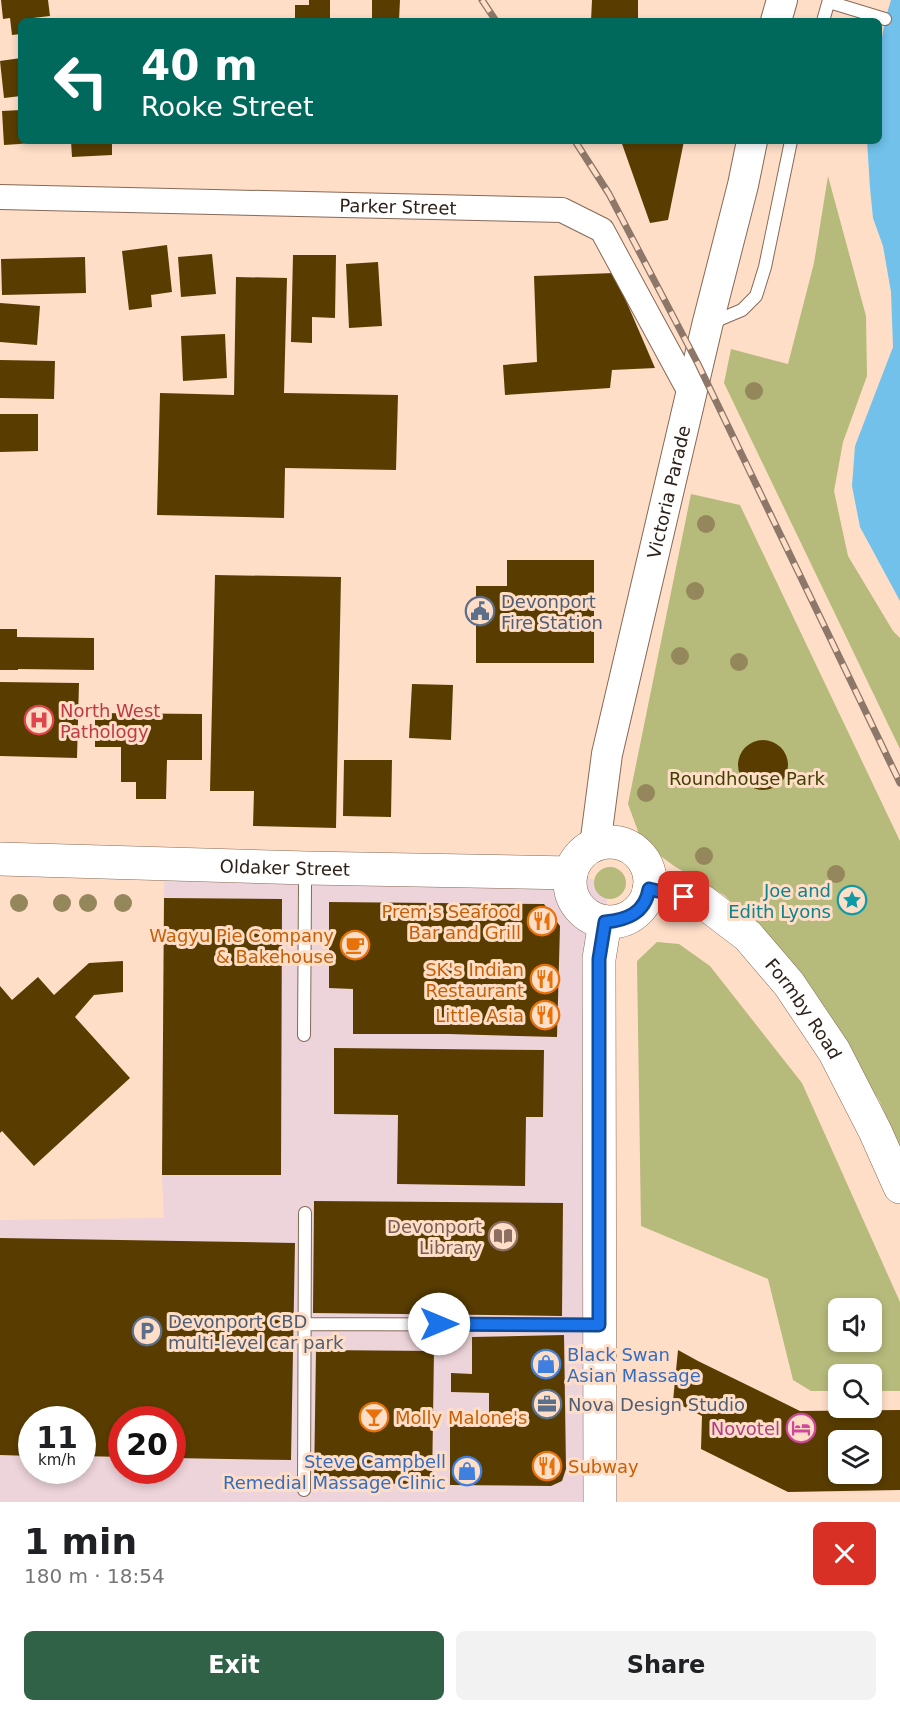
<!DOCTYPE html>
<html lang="en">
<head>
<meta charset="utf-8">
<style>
	body { margin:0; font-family:"DejaVu Sans",sans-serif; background:#f2f2f2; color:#202124; height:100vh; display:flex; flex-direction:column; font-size:22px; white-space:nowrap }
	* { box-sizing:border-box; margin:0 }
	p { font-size:20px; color:#757577 }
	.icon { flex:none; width:33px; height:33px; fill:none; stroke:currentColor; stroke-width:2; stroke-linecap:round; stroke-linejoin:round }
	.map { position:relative; height:1502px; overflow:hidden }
	.side { display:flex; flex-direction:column; background:#fff; flex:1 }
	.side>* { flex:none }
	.top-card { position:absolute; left:18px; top:18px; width:864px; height:126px; border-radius:9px; box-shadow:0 3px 9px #0003; background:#00695c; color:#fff; overflow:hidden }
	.fabs { position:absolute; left:828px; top:1298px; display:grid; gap:12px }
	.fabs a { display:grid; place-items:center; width:54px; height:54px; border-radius:9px; background:#fff; box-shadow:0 3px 9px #0003; font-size:30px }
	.speed { position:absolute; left:18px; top:1406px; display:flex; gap:12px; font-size:30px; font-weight:700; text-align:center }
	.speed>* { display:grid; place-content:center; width:78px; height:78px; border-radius:50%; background:#fff; box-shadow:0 3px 9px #0003; line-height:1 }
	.speed small { font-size:15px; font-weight:400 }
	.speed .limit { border:9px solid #d22; background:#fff; color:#111 }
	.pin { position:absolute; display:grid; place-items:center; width:51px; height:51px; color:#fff; margin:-26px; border-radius:12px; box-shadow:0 3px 9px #0006 }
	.me { position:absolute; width:66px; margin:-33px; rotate:90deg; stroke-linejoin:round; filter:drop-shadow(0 0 4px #0008) }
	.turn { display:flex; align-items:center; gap:21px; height:126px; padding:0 24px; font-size:27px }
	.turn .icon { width:78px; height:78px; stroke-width:2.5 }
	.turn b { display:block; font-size:42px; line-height:51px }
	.round { display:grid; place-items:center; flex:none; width:63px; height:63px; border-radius:9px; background:#f2f2f2 }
	.summary { display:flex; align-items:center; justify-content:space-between; height:102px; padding:0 24px }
	h1 { font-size:36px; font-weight:600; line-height:45px }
	.primary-button { display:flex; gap:12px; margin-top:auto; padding:12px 24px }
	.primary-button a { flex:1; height:69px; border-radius:9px; background:#2f6246; color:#fff; font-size:24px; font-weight:600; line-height:69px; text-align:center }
	.primary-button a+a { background:#f2f2f2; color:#202124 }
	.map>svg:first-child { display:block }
	.commercial { fill:#edd3da; fill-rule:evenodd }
	.green { fill:#b6ba7b; fill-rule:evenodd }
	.water { fill:#71c1eb }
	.building { fill:#593d00; fill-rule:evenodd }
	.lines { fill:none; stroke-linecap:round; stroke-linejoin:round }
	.service-casing { stroke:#866956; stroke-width:14 }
	.minor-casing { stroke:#866956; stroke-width:26 }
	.tertiary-casing { stroke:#866956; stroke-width:32 }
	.secondary-casing { stroke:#866956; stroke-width:34 }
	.service { stroke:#fff; stroke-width:12 }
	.minor { stroke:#fff; stroke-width:24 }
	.tertiary { stroke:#fff; stroke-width:30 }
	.secondary { stroke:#fff; stroke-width:33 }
	.rail-casing { stroke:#8c7768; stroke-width:7 }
	.rail { stroke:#ffdec8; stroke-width:4.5; stroke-dasharray:14; stroke-linecap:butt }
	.tree { fill:#95875c }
	.route-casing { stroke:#114b97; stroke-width:15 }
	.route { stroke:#1a73e8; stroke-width:10 }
	.labels { text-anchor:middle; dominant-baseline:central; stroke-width:6; stroke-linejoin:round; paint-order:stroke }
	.street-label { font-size:18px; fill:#2e221a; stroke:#ffdec8 }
	.service-label { font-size:18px; fill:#4e5e75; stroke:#ffdec8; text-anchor:start }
	.health-label { font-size:18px; fill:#be3a42; stroke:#ffdec8; text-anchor:start }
	.park-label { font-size:18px; fill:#3f4003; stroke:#ffdec8 }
	.culture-label { font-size:18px; fill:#0d838f; stroke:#ffdec8; text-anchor:end }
	.food-label { font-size:18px; fill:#c56008; stroke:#ffdec8; text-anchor:end }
	.education-label { font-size:18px; fill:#785e54; stroke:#ffdec8; text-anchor:end }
	.shop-label { font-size:18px; fill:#366cbe; stroke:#ffdec8; text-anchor:start }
	.hotel-label { font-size:18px; fill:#b23c85; stroke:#ffdec8; text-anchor:end }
</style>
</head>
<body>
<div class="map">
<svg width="900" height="1502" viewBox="0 0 900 1502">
	<rect width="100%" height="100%" fill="#ffdec8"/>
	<!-- commercial -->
	<path class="commercial" d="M164,863l407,10 37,11 -3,38 -5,580h-600v-282l164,-2 -2,-43zM32,1419h50v51h-50zM122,1419h50v51h-50z"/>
	<!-- green -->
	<path class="green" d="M828,176l38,140 1,60 -24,66 -9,49 14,65 45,75 7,7v111l-176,-366 7,-34 57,15 26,-101z
		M691,494l49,11 160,336v307l-21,-48 -102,-154 -53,-51 -50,-29 -32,-24 -14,-38z
		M594 883a16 16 0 1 1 32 0a16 16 0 1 1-32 0Z
		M657,942l22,2 31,22 92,117 98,219v89h-28v-17h-34v17h-27l-18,-11 -25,-101 -127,-53 -4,-265zM838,1308h34v33h-34z"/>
	<!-- water -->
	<path class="water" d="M891,0h9v601l-40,-74 -8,-41 3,-40 38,-99 -2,-55 -8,-46 -10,-28 -3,-30 -3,-47h12c0,-50 -4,-93 12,-141z"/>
	<!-- building -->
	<path class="building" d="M1,0h47l2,16 -17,2v3h-12v13l-9,1 -2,-17 -7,1z
		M309,0h21v21h-35v-16h14z
		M372,0h28l-1,21h-27z
		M592,0h46v21h-47z
		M21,58v38l-17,2 -4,-37z
		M21,110v31h12l1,2 -30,2 -2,-34z
		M71,141h41v14l-40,2z
		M621,141h63l-16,79 -18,3z
		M167,245l5,47 -21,3 1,12 -23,3 -7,-59z
		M212,254l4,40 -35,3 -3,-40z
		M293,255h43l-1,63 -23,-1v26l-21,-1z
		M85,257l1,36 -84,2 -1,-36z
		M378,262l4,64 -33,2 -3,-64z
		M614,273l41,95 -43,2 -2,18 -105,7 -2,-30 34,-3 -3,-86z
		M236,277l51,1 -3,115 114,2 -2,75 -111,-2 -1,50 -127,-3 3,-122 74,2z
		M0,303l40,3 -3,39 -37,-3z
		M225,334l2,44 -44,3 -2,-45z
		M0,360l55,1 -1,38 -54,-1z
		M0,414h38v37l-38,1z
		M507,560h87v103h-118v-77h31z
		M215,575l126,2 -5,251 -83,-2 1,-35h-44z
		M0,629h17v8l77,1v32l-76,-1v1h-18z
		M0,682l79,1 -2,75 -77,-2z
		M412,684l41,1 -2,55 -42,-2z
		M95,713l107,1v46h-35l-1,39h-30v-17h-15v-35h-26z
		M738 765a25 25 0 1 1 50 0a25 25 0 1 1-50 0Z
		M344,760h48l-1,57 -48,-1z
		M164,898l118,1 -1,276h-119z
		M329,902l215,2 16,22 -3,111 -108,-3h-96v-45l-24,-1z
		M123,961v31l-29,3 -19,22 55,61 -96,88 -32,-35 -2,2v-147l12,14 26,-23 16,18 35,-32z
		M334,1048l210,2 -1,67h-17l-1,69 -128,-2 1,-69 -64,-1z
		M314,1201l249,2 -1,113 -249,-3z
		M0,1238l295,5 -4,217 -119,-2v-39h-50v38l-40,-1v-37h-50v37l-32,-1z
		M564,1335l2,134 -4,12 -11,5 -101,-1v-72h39v-20l-38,-1v-19l21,1v-37z
		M316,1350l118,1 -2,133 -118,-1z
		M678,1350l20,11 102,50 100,-1v80l-112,2 -87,-43 1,-33 -29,-15zM838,1440h34v33h-34z"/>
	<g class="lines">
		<!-- service casing -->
		<g class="service-casing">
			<path id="service" d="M829,2l56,17
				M823,21l6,-21
				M711,323l31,-13 14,-14 9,-29 26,-126
				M304,1035l1,-149 2,-18
				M304,1324l293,1
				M304,1490l1,-277"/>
		</g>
		<!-- minor casing -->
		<g class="minor-casing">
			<g id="minor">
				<path id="s1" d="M0,197l562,13 40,20 89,164"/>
			</g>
		</g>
		<!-- tertiary casing -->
		<g class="tertiary-casing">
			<g id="tertiary">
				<path d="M776,21l6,-21"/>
				<path id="s2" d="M595,846l12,-92 100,-428 36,-141 9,-44"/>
			</g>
		</g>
		<!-- secondary casing -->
		<g class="secondary-casing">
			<g id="secondary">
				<circle cx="610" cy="882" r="40"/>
				<path id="s3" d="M0,859l307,9 264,5"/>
				<path id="s4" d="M649,889l53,12 46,35 41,48 45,67 41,80 25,56"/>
				<path d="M600,1502l-1,-543 6,-37"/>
			</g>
		</g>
		<!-- service -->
		<use href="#service" class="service"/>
		<!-- minor -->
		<use href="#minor" class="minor"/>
		<!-- tertiary -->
		<use href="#tertiary" class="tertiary"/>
		<!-- secondary -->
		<use href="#secondary" class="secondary"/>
		<!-- rail casing -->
		<g class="rail-casing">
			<path id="rail" d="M482,0l14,21
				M575,141l34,53 89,170 202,419"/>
		</g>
		<!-- rail -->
		<use href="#rail" class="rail"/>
	</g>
	<!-- trees -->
	<g class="tree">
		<circle cx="754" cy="391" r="9"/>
		<circle cx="706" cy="524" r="9"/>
		<circle cx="695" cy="591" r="9"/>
		<circle cx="680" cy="656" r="9"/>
		<circle cx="739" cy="662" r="9"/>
		<circle cx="646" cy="793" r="9"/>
		<circle cx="704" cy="856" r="9"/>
		<circle cx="836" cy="874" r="9"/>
		<circle cx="19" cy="903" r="9"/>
		<circle cx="62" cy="903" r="9"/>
		<circle cx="88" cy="903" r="9"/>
		<circle cx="123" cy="903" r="9"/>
	</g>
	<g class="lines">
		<!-- route casing -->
		<g class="route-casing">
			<path id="route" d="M439,1324l160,1v-366l6,-37c22,-2 40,-9 44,-33l35,8"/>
		</g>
		<!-- route -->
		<use href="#route" class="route"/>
	</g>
	<!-- icons -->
	<defs>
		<g id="civic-ring" transform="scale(1.5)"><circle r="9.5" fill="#ffdec8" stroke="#5c6f8a" stroke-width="1.5"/><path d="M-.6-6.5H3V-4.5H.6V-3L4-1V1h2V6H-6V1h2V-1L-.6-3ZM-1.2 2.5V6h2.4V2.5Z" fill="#5c6f8a"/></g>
		<g id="hospital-ring" transform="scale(1.5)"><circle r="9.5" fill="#ffdec8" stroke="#e0444e" stroke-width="1.5"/><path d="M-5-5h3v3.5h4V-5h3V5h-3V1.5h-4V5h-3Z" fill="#e0444e"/></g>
		<g id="sight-ring" transform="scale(1.5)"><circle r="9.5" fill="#ffdec8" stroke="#0f9aa8" stroke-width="1.5"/><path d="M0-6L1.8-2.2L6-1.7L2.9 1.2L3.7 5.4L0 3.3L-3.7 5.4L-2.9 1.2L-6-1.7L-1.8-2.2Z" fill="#0f9aa8"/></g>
		<g id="restaurant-ring" transform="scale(1.5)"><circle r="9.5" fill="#ffdec8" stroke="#e8710a" stroke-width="1.5"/><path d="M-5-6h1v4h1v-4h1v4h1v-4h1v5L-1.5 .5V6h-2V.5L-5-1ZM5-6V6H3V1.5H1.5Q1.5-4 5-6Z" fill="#e8710a"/></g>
		<g id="cafe-ring" transform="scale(1.5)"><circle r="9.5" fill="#ffdec8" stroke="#e8710a" stroke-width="1.5"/><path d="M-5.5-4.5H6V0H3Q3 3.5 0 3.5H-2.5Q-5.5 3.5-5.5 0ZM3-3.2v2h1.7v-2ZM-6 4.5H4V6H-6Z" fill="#e8710a"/></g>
		<g id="library-ring" transform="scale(1.5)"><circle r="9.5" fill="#ffdec8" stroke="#8d6e63" stroke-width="1.5"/><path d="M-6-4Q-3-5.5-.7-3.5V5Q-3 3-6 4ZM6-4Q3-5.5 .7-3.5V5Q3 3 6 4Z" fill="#8d6e63"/></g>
		<g id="parking-ring" transform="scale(1.5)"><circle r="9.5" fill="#ffdec8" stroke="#5c6f8a" stroke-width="1.5"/><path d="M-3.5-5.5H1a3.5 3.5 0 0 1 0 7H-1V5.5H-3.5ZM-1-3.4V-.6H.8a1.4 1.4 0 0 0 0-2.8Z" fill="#5c6f8a"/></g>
		<g id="shop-ring" transform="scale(1.5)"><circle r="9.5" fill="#ffdec8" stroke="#3f7fe0" stroke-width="1.5"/><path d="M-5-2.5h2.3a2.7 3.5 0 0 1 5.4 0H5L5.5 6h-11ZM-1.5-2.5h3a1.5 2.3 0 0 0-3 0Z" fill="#3f7fe0"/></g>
		<g id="office-ring" transform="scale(1.5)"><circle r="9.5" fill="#ffdec8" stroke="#5c6f8a" stroke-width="1.5"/><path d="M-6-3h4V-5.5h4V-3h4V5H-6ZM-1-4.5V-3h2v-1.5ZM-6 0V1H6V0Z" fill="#5c6f8a"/></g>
		<g id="bar-ring" transform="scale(1.5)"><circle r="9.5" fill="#ffdec8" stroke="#e8710a" stroke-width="1.5"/><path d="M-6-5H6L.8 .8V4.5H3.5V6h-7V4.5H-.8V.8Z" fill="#e8710a"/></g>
		<g id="hotel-ring" transform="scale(1.5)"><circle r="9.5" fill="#ffdec8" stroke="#d1479c" stroke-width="1.5"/><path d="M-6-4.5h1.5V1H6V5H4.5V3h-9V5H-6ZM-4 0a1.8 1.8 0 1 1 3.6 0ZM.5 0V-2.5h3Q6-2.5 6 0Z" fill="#d1479c"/></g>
	</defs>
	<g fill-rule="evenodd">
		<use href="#civic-ring" x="480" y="611"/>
		<use href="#hospital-ring" x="39" y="720"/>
		<use href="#sight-ring" x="852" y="900"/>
		<use href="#restaurant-ring" x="542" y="921"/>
		<use href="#cafe-ring" x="355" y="945"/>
		<use href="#restaurant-ring" x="545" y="979"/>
		<use href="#restaurant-ring" x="545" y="1015"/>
		<use href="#library-ring" x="503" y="1236"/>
		<use href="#parking-ring" x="147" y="1331"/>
		<use href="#shop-ring" x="546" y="1364"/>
		<use href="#office-ring" x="547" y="1404"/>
		<use href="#bar-ring" x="374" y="1417"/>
		<use href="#hotel-ring" x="801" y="1428"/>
		<use href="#restaurant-ring" x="547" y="1466"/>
		<use href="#shop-ring" x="467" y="1471"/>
	</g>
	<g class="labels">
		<!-- street labels -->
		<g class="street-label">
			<text stroke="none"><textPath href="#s1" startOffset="398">Parker Street</textPath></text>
			<text stroke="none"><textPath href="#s2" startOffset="362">Victoria Parade</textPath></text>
			<text stroke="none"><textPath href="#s3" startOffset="285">Oldaker Street</textPath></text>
			<text stroke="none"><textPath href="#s4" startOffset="204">Formby Road</textPath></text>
		</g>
		<!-- service labels -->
		<g class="service-label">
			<text x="501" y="601">Devonport<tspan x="501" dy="21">Fire Station</tspan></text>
			<text x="168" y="1321">Devonport CBD<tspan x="168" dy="21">multi-level car park</tspan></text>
			<text x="568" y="1404">Nova Design Studio</text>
		</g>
		<!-- health labels -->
		<g class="health-label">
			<text x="60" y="710">North West<tspan x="60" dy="21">Pathology</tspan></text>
		</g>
		<!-- park labels -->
		<g class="park-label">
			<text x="747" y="778">Roundhouse Park</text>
		</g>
		<!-- culture labels -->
		<g class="culture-label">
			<text x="831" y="890">Joe and<tspan x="831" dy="21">Edith Lyons</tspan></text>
		</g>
		<!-- food labels -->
		<g class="food-label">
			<text x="521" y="911">Prem's Seafood<tspan x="521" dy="21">Bar and Grill</tspan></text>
			<text x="334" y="935">Wagyu Pie Company<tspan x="334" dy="21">&amp; Bakehouse</tspan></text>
			<text x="524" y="969">SK's Indian<tspan x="524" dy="21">Restaurant</tspan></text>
			<text x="524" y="1015">Little Asia</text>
			<text x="395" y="1417" text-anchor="start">Molly Malone's</text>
			<text x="568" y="1466" text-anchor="start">Subway</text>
		</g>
		<!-- education labels -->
		<g class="education-label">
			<text x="482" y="1226">Devonport<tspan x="482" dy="21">Library</tspan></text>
		</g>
		<!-- shop labels -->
		<g class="shop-label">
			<text x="567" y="1354">Black Swan<tspan x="567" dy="21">Asian Massage</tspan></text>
			<text x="446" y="1461" text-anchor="end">Steve Campbell<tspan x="446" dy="21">Remedial Massage Clinic</tspan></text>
		</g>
		<!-- hotel labels -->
		<g class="hotel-label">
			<text x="780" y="1428">Novotel</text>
		</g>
	</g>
</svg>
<div class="fabs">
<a><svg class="icon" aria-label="sound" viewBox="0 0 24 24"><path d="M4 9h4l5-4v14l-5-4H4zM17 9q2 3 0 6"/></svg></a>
<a><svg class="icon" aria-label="search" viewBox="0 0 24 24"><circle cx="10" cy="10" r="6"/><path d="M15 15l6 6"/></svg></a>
<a><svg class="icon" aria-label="layers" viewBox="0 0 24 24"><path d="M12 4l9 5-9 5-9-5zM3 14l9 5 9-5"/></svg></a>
</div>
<div class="speed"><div>11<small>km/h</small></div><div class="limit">20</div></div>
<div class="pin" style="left:684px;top:897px;background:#d93025"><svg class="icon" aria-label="arrive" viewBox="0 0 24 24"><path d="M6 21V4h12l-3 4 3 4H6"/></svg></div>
<svg class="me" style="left:439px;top:1324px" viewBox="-20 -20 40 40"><circle r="19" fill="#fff"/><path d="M0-13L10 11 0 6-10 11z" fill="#1a73e8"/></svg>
<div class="top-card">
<div class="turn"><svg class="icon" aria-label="left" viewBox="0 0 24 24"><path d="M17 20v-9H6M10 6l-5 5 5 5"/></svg><div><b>40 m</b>Rooke Street</div></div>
</div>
</div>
<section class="side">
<div class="summary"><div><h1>1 min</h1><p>180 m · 18:54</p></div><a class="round" style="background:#d93025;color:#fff"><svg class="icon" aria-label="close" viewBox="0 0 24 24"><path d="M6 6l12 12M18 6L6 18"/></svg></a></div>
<div class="primary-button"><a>Exit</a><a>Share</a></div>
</section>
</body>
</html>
